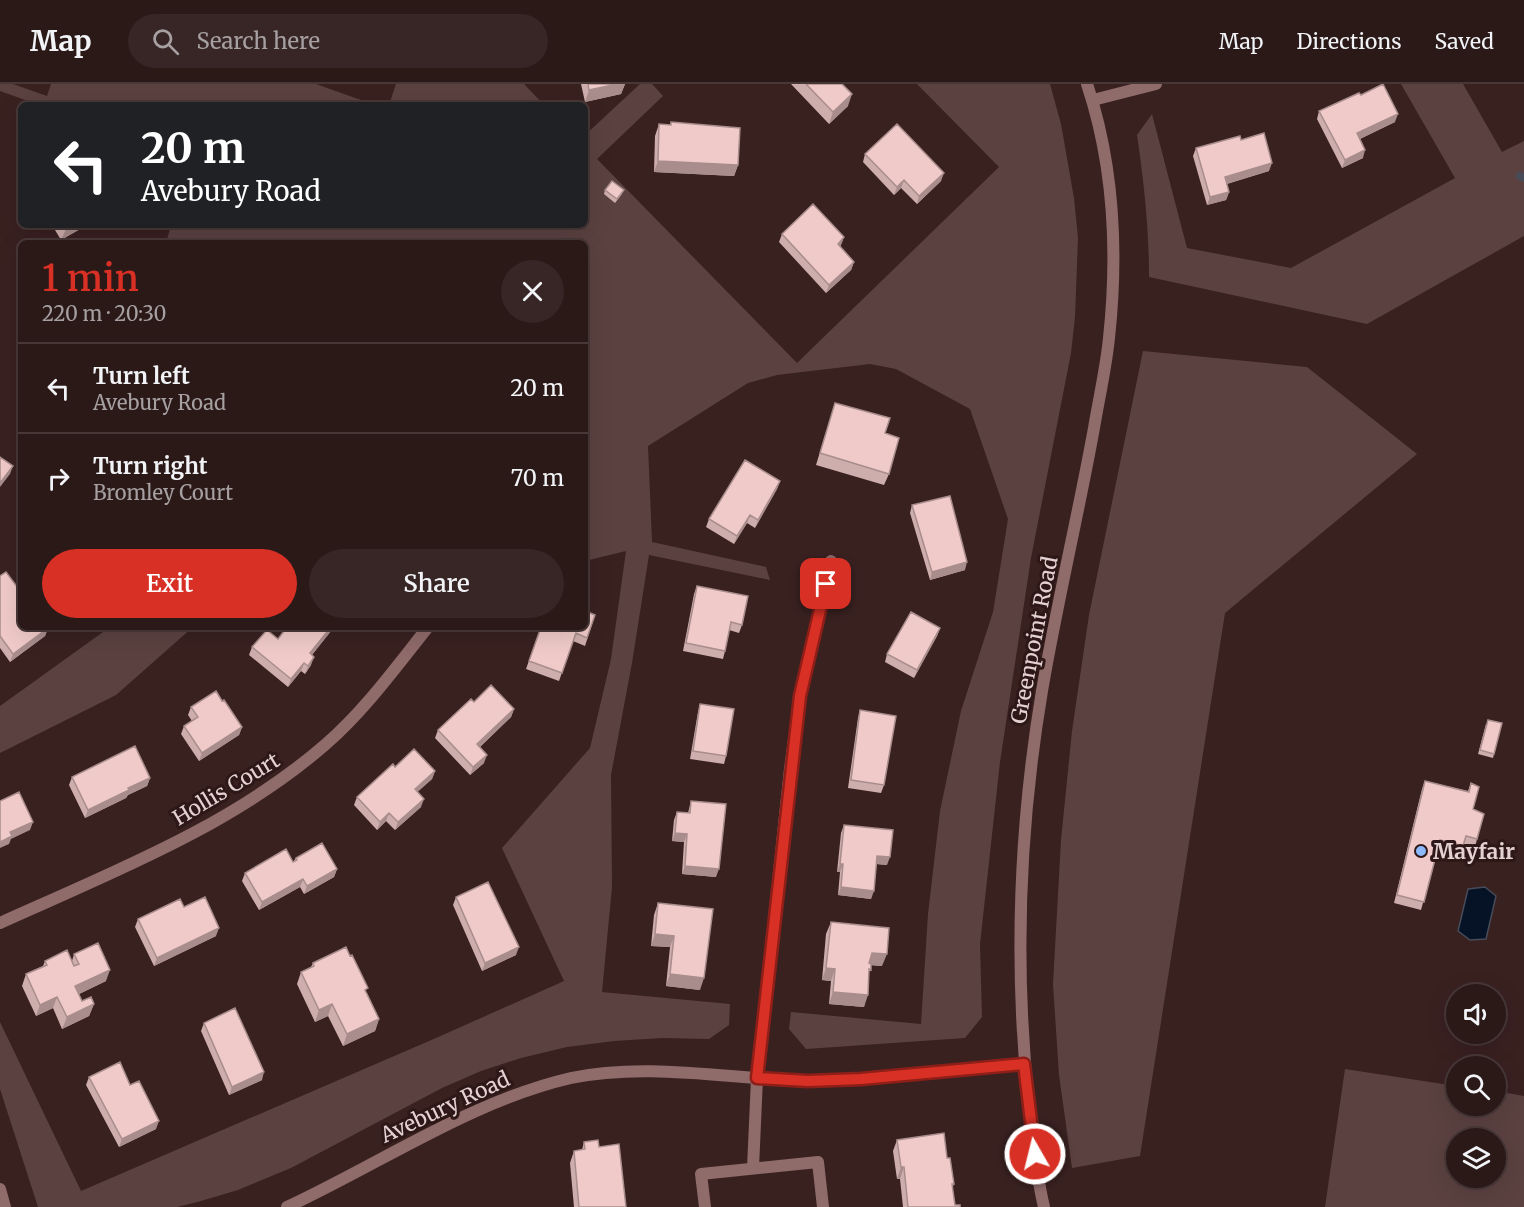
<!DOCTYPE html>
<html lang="en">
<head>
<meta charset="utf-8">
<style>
	body { margin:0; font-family:Merriweather,serif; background:#372625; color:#f1f3f6; height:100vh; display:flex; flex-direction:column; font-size:22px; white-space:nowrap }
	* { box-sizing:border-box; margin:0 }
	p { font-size:20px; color:#a6a0a2 }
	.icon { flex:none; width:33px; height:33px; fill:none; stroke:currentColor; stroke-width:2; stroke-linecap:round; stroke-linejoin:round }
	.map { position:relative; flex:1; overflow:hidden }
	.sheet { position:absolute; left:18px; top:156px; width:570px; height:390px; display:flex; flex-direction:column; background:#2b1918; border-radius:9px; box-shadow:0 6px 24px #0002,0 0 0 2px #473837 }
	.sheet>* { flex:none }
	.guide { position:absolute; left:18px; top:18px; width:570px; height:126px; border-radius:9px; box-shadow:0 6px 24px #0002,0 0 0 2px #473837; background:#202124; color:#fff; overflow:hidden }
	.controls { position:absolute; left:1446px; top:900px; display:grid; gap:12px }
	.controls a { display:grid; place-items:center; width:60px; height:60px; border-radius:50%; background:#2b1918; box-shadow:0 6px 24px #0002,0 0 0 2px #473837; font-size:30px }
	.pin { position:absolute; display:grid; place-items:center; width:51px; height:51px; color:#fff; margin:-26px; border-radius:12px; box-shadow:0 3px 9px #0006 }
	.me { position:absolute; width:66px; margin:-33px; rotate:352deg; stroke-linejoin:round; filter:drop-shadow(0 0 4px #0008) }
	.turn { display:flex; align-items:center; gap:21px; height:126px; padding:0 24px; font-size:27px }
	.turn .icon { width:78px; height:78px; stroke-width:2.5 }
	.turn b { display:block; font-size:42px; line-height:51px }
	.round { display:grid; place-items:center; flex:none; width:63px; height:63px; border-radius:32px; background:#372625 }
	.headline { display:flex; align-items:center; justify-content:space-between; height:102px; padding:0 24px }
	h1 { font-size:36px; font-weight:600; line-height:45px; color:#d93025 }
	.primary-button { display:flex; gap:12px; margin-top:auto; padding:12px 24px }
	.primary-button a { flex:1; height:69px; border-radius:36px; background:#d93025; color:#fff; font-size:24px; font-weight:600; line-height:69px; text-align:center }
	.primary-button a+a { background:#372625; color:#f1f3f6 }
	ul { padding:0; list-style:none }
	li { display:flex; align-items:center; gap:18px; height:90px; padding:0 24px; border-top:2px solid #473837 }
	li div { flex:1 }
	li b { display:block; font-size:22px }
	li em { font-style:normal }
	header { display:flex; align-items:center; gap:36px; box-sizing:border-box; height:84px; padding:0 30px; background:#2b1918; border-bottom:2px solid #473837 }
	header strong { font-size:28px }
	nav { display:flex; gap:33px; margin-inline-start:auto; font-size:21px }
	.search { width:420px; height:54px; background:#372625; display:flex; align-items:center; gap:15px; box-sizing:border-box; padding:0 21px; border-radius:33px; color:#a6a0a2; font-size:22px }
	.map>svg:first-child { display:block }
	.green { fill:#5b4241; fill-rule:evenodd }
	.water { fill:#061326; stroke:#484c59; stroke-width:1.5 }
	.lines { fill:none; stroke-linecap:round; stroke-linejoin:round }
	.stream { stroke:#484c59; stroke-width:8 }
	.street { stroke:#8f6b6a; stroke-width:12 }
	.wall { fill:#ceaeac }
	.shaded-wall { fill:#a88d8c }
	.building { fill:#f0cac8; stroke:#a88d8c; stroke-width:1.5 }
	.route-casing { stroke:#8d1f18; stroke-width:15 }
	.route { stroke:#d93025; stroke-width:10 }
	.poi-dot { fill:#8cb9fc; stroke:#2e1717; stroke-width:2 }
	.labels { text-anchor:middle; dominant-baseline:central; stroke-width:6; stroke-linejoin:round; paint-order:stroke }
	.street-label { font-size:21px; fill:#e3d2d1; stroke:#2e1717 }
	.poi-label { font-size:21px; font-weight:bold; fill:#e3d2d1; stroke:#2e1717; text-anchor:start }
</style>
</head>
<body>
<header>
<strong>Map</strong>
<div class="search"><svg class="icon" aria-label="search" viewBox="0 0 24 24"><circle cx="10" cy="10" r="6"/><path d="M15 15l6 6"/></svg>Search here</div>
<nav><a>Map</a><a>Directions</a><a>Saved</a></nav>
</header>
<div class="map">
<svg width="1524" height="1123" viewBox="0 0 1524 1123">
	<rect width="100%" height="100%" fill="#392120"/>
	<!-- green -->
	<path class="green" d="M0,0h13l34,12 4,-12h265l59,21h-336l-39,-14z
		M396,0h128l20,21h-155z
		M640,0h12l11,12 -66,63 200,204 202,-196 -82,-83h133l11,40 13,74 4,40 -3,79 -4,36 -40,205 -31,204 -20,182 2,73 -17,21 -159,11 -17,-20 2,-17 130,12 7,-110 12,-103 21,-100 32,-99 15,-93 -38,-110 -74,-40 -26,-5 -93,11 -29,8 -100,63 4,96 114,25 4,13 -121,-25 -17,108 -21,112 1,112 -10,105 128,12 -1,21 -20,14 -47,-1 -48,3 -47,6 -46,11 -40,13 -39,17 -151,80 -53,22 -37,11 -24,6h-139l-38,-118v-67l81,169 355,-153 128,-57 -62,-133 88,-100 21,-89 15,-108 -41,10v-76l2,-1 -2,-2v-239h-419l5,-18h414v-90z
		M1401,0h62l39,68 22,-11v95l-157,88 -218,-47c0,-48 -5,-95 -12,-142l15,-21 35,134 104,20 164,-90z
		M1143,267l164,16 110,87 -192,159 -85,543 -68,12 -13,-93 -6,-91 8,-144 11,-109 17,-116z
		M110,543h83l-77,68 -116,58v-47z
		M1345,985l111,17v20h40v-15l28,5v111h-199zM1496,1054v40h-40v-40z"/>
	<!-- water -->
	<path class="water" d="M1485,803l11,9 -10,43 -16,1 -12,-9 10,-42z"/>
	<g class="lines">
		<!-- stream -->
		<path class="stream" d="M1520,92l4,2"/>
		<!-- street -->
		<path class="street" d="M1093,16l63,-16
			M0,839c113,-51 232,-97 326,-179 39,-34 70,-77 102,-117
			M753,1084l4,-90 33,-309 10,-73 31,-135
			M0,1105l5,18
			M287,1123c93,-43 184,-106 284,-129 76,-16 159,1 236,3 32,1 64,-3 95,-6 41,-4 81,-8 122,-12
			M705,1123l-4,-33 117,-12 5,45
			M1044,1123c-8,-33 -11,-68 -15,-102 -15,-138 -10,-277 13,-414 15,-88 36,-175 52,-263 5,-30 12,-60 15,-90 9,-84 5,-173 -22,-254"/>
	</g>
	<!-- wall -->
	<path class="wall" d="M581,0h44l-4,10 -36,8z
		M791,0h51l6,22 -19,18z
		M1361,11l34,27 -35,17 3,19 -21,10 -25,-49 2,-8z
		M671,38l67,43 -4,11 -80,-4 1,-36 4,-12 11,1z
		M1241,56l28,31 -42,13 2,8 -3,8 -19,5 -14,-49 3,-8z
		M865,70l76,27 -24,23 -16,-16 -7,7 -31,-33z
		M21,93v12l-3,-5z
		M605,106l17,4 -7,9 -11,-9z
		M52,141h35l-26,15z
		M782,150l62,3 -4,10 14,15 -3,8 -25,23 -47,-51z
		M835,319l50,30 4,41 -5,11 -68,-20z
		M780,397l-3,8 -22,39 -8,-5 -13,21 -28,-17 3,-8z
		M912,421l53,65 -35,10 -20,-67z
		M0,492l48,52 -3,8 -35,26 -10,-14z
		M697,502l45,39 -3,8 -10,-3 -4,21 -2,8 -40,-8 11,-57z
		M595,531l-10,31 -12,-5 -14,40 -33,-12 15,-42z
		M940,544l-3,8 -23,42 -29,-16 2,-8z
		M331,547l-19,24 -1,10 -6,9 -4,-3 -13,16 -39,-32 3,-8 26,-8z
		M474,618l40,7 -3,8 -31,30 4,16 -14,12 -35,-37 3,-8z
		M700,620l26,52 -2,8 -34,-5 8,-47z
		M191,623l51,20 -3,8 -40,26 -18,-27 3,-8 8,-5 -4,-6z
		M860,626l24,75 -3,8 -33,-5 10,-70z
		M1486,640l8,30 -1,4 -15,-4z
		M395,683l40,4 -3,8 -15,13 4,15 -26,23 -9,-9 -9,9 -23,-25 3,-8z
		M72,693l78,1 -3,8 -19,9 -2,3 -41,20 -16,-33z
		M1425,697l43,10 3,-8 2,26 4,30 -2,8 -11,-3 -4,10 -22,-5 -17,61 -27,-7 28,-114z
		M691,717l25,76 -34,-3 2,-32 -12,-1 2,-21 3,-8 11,1z
		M844,741l43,40 -10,-1 -6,35 -33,-4 2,-23h-3l4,-39z
		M296,774l41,11 -3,8 -30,17 -4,-7 -41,23 -17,-29 3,-8 48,-11z
		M456,813l60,58 -34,16 -29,-66z
		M658,819l42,87 -34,-4 4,-39 -19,-1 3,-31z
		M184,823l32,29 -62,30 -19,-39 3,-8z
		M831,838l51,44 -11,-1 -3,11 -4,31 -35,-3 2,-23 -9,-1 4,-46z
		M74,870l32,27 -27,13 3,7 12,3 -5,12 -27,13 -9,-21 -17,8 -14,-30 4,-12 17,-8 2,-5h27z
		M313,879l54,30 12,26 -4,12 -32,15 -15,-30 -13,6 -18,-38 4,-12 10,-5z
		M204,939l58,57 -33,15 -28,-64z
		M89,993l41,8 26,44 -37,18 -33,-62z
		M897,1056l50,18 7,26 -2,5 3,16 5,2h-57l-3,-28h-3l-4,-28z
		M584,1058l15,5 27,60h-52l-4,-44 4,-12 8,-1z"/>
	<!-- shaded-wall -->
	<path class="shaded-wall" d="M617,0h8l-4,10 -36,8 4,-12z
		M852,10l-4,12 -19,18 4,-12z
		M1398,30l-3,8 -40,19 2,-8z
		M1365,66l-2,8 -21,10 3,-8z
		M658,77l80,4 -4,11 -80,-4z
		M1272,79l-3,8 -47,14 3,-8z
		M944,89l-3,8 -24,23 2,-8z
		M904,96l-3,8 -7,7 3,-8z
		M1229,108l-3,8 -19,5 3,-8z
		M72,141h15l-26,15 5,-11z
		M844,153l-3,8 -6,7 3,-8z
		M854,178l-3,8 -25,23 3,-8z
		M13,382l-3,8 -10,13v-4z
		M780,397l-3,8 -22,39 3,-8z
		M750,431l-3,8 -13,21 3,-8z
		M967,478l-2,8 -35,10 2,-8z
		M331,543h2l-2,4 -24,30 3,-8z
		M48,544l-3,8 -35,26 3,-8z
		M940,544l-3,8 -23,42 3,-8z
		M314,573l-3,8 -6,9 3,-8z
		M304,579l-3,8 -13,16 3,-8z
		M514,625l-3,8 -37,35 3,-8z
		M242,643l-3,8 -40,26 3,-8z
		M487,671l-3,8 -14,12 3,-8z
		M435,687l-3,8 -20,18 3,-8z
		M150,694l-3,8 -19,9 -2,3 -41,20 3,-8 40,-22z
		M424,715l-3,8 -26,23 3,-8z
		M389,729l-3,8 -9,9 3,-8z
		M33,738l-3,8 -19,9 -2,5 -9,4v-6l10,-10z
		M675,749l12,1 -3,8 -12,-1z
		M877,772l13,1 -3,8 -12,-1z
		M840,780h3l-3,8h-3z
		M685,782l34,3 -3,8 -34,-3z
		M337,785l-3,8 -30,17 3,-8z
		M303,795l-3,8 -41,23 3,-8z
		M841,803l33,4 -3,8 -33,-4z
		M219,844l-3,8 -62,30 3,-8z
		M655,850l19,2 -4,11 -19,-1z
		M519,863l-3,8 -34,16 3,-8z
		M872,869l15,1 -5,12 -14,-1z
		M826,884l9,1 -4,12 -9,-1z
		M110,886l-4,11 -35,17 4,-12z
		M670,890l34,4 -4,12 -34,-4z
		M833,908l35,3 -4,12 -35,-3z
		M57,913l-4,11 -17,8 4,-11z
		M94,920l-5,12 -27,13 5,-12z
		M332,920l-4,12 -13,6 4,-12z
		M379,935l-4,12 -32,15 4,-12z
		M264,988l-2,8 -33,15 3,-8z
		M159,1037l-3,8 -37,18 3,-8z
		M901,1083h3l-4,12h-3z"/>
	<!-- building -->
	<path class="building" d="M588,0h29l-28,6z
		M806,0h36l10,10 -19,18z
		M1383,0l15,30 -41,19 8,17 -20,10 -26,-49 40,-18 2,2z
		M671,38l69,6 -2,37 -80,-4 1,-37 12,1z
		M897,40l47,49 -25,23 -15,-16 -7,7 -32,-33z
		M1264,49l8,30 -47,14 4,15 -19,5 -14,-49 44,-12 1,4z
		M612,97l12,9 -7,9 -12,-9z
		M813,120l31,33 -6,7 16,18 -25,23 -47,-51z
		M63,141h9l-6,4z
		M835,319l55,15 -5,15 14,5 -10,36 -69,-21z
		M0,373l13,9 -13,17z
		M745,376l35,21 -22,39 -8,-5 -13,21 -28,-17z
		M950,412l17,66 -35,10 -20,-67z
		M6,488l15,20v35h26l1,1 -35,26 -13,-18v-60z
		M697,502l51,10 -6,29 -11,-3 -6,29 -39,-8z
		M585,527l10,4 -8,23 -11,-5 -14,40 -33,-12 12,-34h44z
		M911,528l29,16 -23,42 -30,-16z
		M287,543h44l-21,26 4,4 -6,9 -4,-3 -13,16 -39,-32 15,-17 11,9z
		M491,601l23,24 -37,35 10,11 -14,12 -35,-37 33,-31 3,3z
		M216,607l6,10 2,-1 18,27 -40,26 -18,-27 14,-9 -7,-10z
		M700,620l34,5 -8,47 -33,-5z
		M860,626l36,6 -12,69 -33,-5z
		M1488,636l14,3 -8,31 -14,-4z
		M135,662l15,32 -22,10 1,2 -41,20 -16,-33z
		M414,665l21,22 -20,18 9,10 -26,23 -9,-9 -9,9 -23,-25 36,-33 2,3z
		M1425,697l44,11 2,-9 8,4 -6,22 11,5 -7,25 -11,-3 -3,10 -23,-6 -16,62 -27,-7z
		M19,708l14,30 -23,10 2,4 -12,6v-41z
		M691,717l35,3 -7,65 -34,-3 2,-32 -12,-1 2,-21 13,1z
		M844,741l49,5 -3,27 -13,-1 -3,35 -33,-4 2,-23h-3z
		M322,759l15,26 -30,17 -4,-7 -41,23 -17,-29 41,-24 7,13 4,-2 -1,-2z
		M488,798l31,65 -34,16 -29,-66z
		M205,813l14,31 -62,30 -19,-39 42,-20 4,8z
		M658,819l55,6 -9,69 -34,-4 4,-38 -19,-2z
		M831,838l58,6 -2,26 -15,-1 -3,10 2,1v6l-2,-1 -1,26 -35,-3 2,-23 -9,-1z
		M98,859l12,27 -35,16 7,15 9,-4 3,7 -27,13 -10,-20 -17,8 -14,-31 21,-9 -2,-4 22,-11 7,16 5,-2 -5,-10z
		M346,863l4,9 2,-1 16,33 -3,2 14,29 -32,15 -15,-30 -13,6 -18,-38 13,-6 -1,-3z
		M235,924l29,64 -32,15 -28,-64z
		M120,978l10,23 9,-4 20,40 -37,18 -33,-62z
		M944,1049l3,25h3l4,26h-2l3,21h5v2h-52l-4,-40h-3l-4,-27z
		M598,1056l1,7 20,-3 7,63h-47l-5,-56 11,-2 -1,-7z"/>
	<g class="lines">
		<!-- route casing -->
		<g class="route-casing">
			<path id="route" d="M826,500l-26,112 -43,382 51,3 53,-2 163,-15 11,90"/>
		</g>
		<!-- route -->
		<use href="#route" class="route"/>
	</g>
	<!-- markers -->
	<circle class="poi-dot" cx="1421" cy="767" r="6"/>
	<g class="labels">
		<!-- street labels -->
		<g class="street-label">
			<text transform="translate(1034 556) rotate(-79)">Greenpoint Road</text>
			<text transform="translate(226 705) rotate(-31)">Hollis Court</text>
			<text transform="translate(445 1023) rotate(-25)">Avebury Road</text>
		</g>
		<!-- poi labels -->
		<g class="poi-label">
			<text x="1433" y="767">Mayfair</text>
		</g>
	</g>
</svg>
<div class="controls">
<a><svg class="icon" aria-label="sound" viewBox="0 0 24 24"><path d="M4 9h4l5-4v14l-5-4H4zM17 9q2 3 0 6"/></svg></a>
<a><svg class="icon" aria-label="search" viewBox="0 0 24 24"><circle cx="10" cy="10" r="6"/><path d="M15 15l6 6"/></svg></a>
<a><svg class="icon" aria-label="layers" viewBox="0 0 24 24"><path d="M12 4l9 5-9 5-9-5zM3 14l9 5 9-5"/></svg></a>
</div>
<div class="pin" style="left:826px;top:500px;background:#d93025"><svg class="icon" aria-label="arrive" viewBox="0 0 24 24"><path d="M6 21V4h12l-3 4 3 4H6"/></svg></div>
<svg class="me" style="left:1035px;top:1070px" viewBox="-20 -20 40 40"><circle r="17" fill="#d93025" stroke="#fff" stroke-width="3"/><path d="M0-11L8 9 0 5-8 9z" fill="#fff"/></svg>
<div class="guide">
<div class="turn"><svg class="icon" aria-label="left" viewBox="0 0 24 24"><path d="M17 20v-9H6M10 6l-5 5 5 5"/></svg><div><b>20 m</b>Avebury Road</div></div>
</div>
<section class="sheet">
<div class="headline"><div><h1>1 min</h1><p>220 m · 20:30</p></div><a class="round"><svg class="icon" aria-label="close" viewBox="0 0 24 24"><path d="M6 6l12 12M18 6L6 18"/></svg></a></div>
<ul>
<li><svg class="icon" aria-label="left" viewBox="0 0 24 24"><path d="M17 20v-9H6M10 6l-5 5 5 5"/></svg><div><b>Turn left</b><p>Avebury Road</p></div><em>20 m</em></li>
<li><svg class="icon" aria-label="right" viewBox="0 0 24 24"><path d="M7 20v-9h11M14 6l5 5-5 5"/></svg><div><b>Turn right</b><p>Bromley Court</p></div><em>70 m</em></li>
</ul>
<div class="primary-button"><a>Exit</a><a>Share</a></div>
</section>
</div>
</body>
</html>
